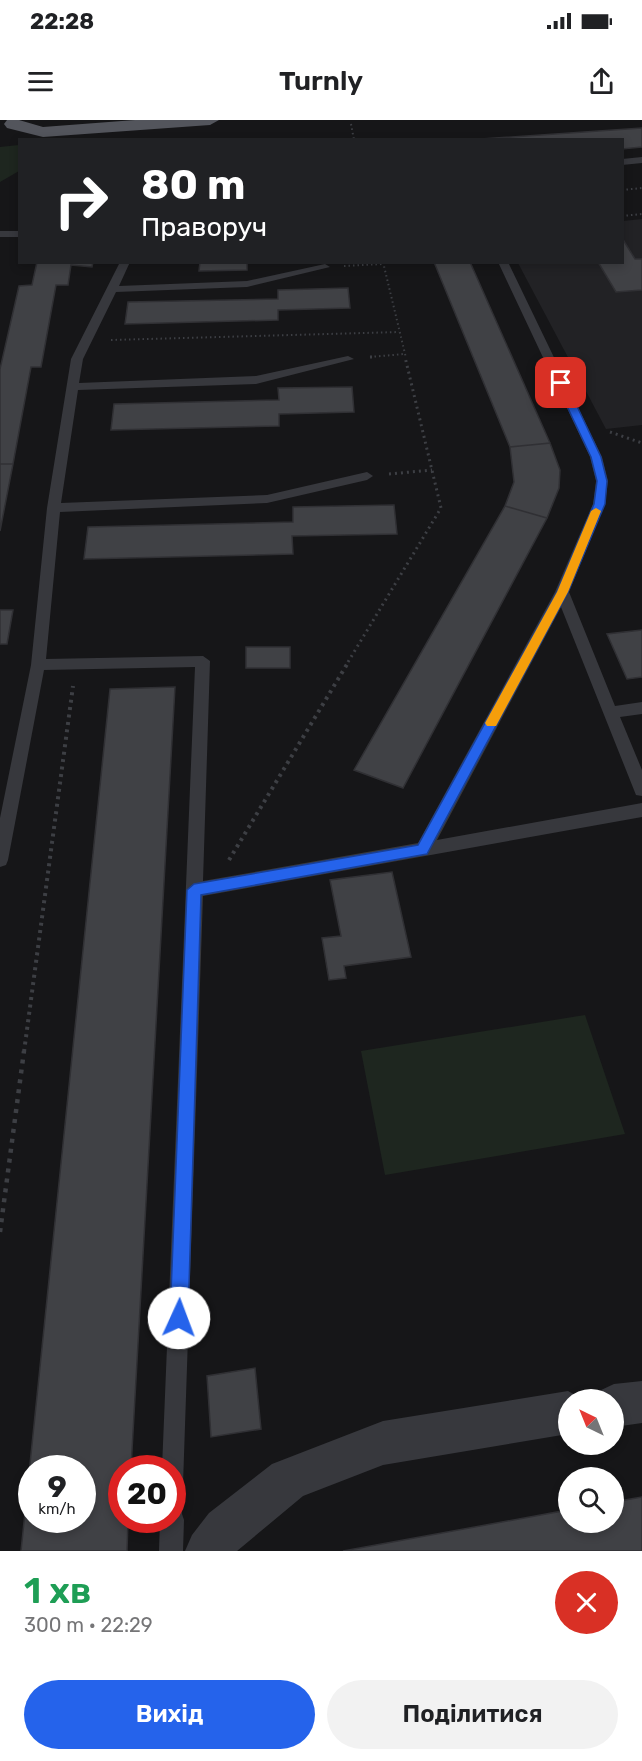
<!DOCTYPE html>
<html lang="uk">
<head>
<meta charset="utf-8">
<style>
	body { margin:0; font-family:Rubik,sans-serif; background:#f2f2f2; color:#202124; height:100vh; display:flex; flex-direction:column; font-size:22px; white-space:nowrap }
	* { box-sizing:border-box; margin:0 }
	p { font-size:20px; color:#757577 }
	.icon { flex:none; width:33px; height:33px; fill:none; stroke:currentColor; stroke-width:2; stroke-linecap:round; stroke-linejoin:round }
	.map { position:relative; height:1431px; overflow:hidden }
	.side { display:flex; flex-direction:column; background:#fff; flex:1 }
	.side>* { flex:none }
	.banner { position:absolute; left:18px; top:18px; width:606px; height:126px; border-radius:0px; box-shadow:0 3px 9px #0003; background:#202124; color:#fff; overflow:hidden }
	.needle { width:39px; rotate:317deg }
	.buttons { position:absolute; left:558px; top:1269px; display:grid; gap:12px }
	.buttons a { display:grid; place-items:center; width:66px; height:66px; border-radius:50%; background:#fff; box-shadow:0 3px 9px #0003; font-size:30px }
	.speed { position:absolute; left:18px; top:1335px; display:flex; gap:12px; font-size:30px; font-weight:700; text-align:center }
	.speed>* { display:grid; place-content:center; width:78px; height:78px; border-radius:50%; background:#fff; box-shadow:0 3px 9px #0003; line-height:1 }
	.speed small { font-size:15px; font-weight:400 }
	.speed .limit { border:9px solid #d22; background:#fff; color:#111 }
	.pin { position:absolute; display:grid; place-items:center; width:51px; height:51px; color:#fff; margin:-26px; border-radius:12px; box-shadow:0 3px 9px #0006 }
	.me { position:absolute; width:66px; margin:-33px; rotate:2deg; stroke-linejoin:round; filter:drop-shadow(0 0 4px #0008) }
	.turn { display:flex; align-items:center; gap:21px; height:126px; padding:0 24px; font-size:27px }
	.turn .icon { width:78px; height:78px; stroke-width:2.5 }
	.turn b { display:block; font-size:42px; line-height:51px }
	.round { display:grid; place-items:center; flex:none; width:63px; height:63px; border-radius:32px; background:#f2f2f2 }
	.summary { display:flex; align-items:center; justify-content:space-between; height:102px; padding:0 24px }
	h1 { font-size:36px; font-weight:600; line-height:45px; color:#1e9e55 }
	.action { display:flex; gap:12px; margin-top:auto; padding:12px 24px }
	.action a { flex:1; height:69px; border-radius:36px; background:#2563eb; color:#fff; font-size:24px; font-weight:600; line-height:69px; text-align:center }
	.action a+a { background:#f2f2f2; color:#202124 }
	.status { display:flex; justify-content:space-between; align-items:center; height:42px; padding:0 30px; background:#fff; direction:ltr }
	.status svg { height:16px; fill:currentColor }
	header { display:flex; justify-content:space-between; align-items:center; height:78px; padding:0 24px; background:#fff; font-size:27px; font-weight:600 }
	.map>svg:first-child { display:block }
	.built { fill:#222225 }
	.green { fill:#1e261f }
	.building { fill:#404145; stroke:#303034; stroke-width:1.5; fill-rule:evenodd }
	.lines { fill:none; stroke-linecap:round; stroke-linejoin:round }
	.path-far3 { stroke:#3d3f44; stroke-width:2; stroke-dasharray:1.5 3; stroke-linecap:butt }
	.path-far2 { stroke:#3d3f44; stroke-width:3; stroke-dasharray:2 4; stroke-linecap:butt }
	.path-far1 { stroke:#3d3f44; stroke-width:4; stroke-dasharray:3 4.5; stroke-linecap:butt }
	.path { stroke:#3d3f44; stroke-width:4.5; stroke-dasharray:4 6; stroke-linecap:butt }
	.lane { fill:#37383d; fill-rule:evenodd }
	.street { fill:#37383d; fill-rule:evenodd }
	.primary { fill:#53555c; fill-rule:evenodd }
	.route { fill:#2563eb; stroke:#184099; stroke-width:1.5 }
	.slow { fill:#f59e0b }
</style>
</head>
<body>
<div class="status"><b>22:28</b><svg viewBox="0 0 49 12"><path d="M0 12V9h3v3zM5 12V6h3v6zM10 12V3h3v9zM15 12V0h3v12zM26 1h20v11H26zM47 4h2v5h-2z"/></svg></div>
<header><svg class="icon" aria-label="menu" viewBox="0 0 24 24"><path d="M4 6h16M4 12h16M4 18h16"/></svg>Turnly<svg class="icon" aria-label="share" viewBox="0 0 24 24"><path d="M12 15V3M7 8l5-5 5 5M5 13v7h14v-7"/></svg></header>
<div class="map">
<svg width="642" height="1431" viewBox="0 0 642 1431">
	<rect width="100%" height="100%" fill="#161618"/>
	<!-- built -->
	<path class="built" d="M642,99v206l-36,4 -88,-166 104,-1 1,-41z"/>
	<!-- green -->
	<path class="green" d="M19,25v26l-19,11v-35z
		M585,895l40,119 -240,41 -24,-124z"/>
	<!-- building -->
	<path class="building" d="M642,8v19l-20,2v-9h-156z
		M622,118l13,21h7v31l-26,2 -18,-30h24z
		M37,142h56l-1,5 -21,-2 -3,20h-12l-15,82h-10l-18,97h-13v-95l19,-83 13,-1z
		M200,142h47v8l-48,1z
		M434,142h36l80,181 -40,4z
		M348,168l2,20 -72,2v10l-153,4 3,-22 150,-3v-9z
		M352,267l2,25 -75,2v12l-168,4 3,-26 165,-4 -1,-12z
		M550,323l10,27 -1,18 -12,30 -42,-12 9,-24 -4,-35z
		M0,344h13l-13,67z
		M394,385l3,29 -105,2 1,18 -209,5 4,-32 205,-5v-15z
		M505,386l42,12 -144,270 -49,-18z
		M0,490h13l-6,34h-7z
		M642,510v47l-15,2 -20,-45z
		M246,527h44v21h-44z
		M175,567l-44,781h-9v52h6l-1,31h-106l89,-862zM32,1348h50v52h-50z
		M392,752l19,85 -67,9 2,12 -17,2 -7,-42 19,-2 -11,-56z
		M255,1248l6,61 -50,8 -4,-61z
		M642,1377v54h-299l225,-41v12h46v-20z"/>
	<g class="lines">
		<!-- path-far3 -->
		<path class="path-far3" d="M351,4l3,16
			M622,70l20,-2
			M622,96l20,-2
			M383,142l23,96
			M344,146l39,-2
			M111,220l288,-8
			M370,237l34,-3"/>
		<!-- path-far2 -->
		<path class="path-far2" d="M370,237h5
			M610,312l32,11
			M389,354l43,-4
			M348,542l93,-154 -36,-151"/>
		<!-- path-far1 -->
		<path class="path-far1" d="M229,740l120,-199
			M24,932l49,-366"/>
		<!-- path -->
		<path class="path" d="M0,1112l24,-181"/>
		<!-- lane -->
		<path class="lane" d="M642,37v6l-20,2v-6z
			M0,111h20v6h-20z
			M120,142h10l-11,24 128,-5 78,-17 5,3 -83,20 -131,5 -33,67 -4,24 177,-7 92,-20 6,3 -98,25 -178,6 -17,113 206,-8 100,-23 6,4 -6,4 -100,23 -207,9 -14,147 157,-3 7,5 -7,220 215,-38 137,-251 38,-88 3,-23 -6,-24 -92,-195h10l94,195 6,24 -3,23 -36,88 46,114 27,-4v12l-22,3 22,53v26l-6,-1 -2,-5 -73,-183 -124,233 205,-37v14l-439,79 -21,618 2,6 -1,31h-24l1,-31h12v-52h-10l33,-801 -151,3 -36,190 -2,5 -6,2v-49l31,-153 16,-157 24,-149z"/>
		<!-- street -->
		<path class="street" d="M642,1261v42l-28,4v-27h-19l4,-9 15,-7z
			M568,1271l16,9h-16v34l-185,31 -80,31 -66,55h-52l7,-16 17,-22 63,-49 111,-43z"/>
		<!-- primary -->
		<path class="primary" d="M7,0h12l24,7 92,-7h84l-9,5 -167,12 -36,-9 -3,-4z"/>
	</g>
	<!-- route -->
	<path class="route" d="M561,260l5,3 35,74 6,24 -2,23 -37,88 -141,262 -226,41 -13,423 -3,7 -6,2 -6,-2 -3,-7 17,-428 7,-6 224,-39 139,-253 37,-88 3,-23 -6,-24 -35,-74z"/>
	<!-- slow -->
	<path class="slow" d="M596,388l5,3 -33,81 -72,134h-9l-2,-3 72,-131 34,-81z"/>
</svg>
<div class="buttons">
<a><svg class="needle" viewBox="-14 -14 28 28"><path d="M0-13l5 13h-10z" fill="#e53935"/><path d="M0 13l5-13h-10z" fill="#757577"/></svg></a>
<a><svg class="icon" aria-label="search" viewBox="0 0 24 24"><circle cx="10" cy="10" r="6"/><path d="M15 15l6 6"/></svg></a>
</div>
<div class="speed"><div>9<small>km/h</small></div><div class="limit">20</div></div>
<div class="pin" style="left:561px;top:263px;background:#d93025"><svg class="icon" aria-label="arrive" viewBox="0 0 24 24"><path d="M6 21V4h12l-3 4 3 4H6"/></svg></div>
<svg class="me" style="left:179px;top:1198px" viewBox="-20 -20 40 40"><circle r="19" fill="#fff"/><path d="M0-13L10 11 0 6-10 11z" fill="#2563eb"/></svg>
<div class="banner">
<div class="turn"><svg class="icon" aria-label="right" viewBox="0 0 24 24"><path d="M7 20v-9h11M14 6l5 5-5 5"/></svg><div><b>80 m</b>Праворуч</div></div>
</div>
</div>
<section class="side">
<div class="summary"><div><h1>1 хв</h1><p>300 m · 22:29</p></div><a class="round" style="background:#d93025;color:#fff"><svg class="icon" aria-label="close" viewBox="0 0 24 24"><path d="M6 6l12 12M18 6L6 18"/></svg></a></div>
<div class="action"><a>Вихід</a><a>Поділитися</a></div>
</section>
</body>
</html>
